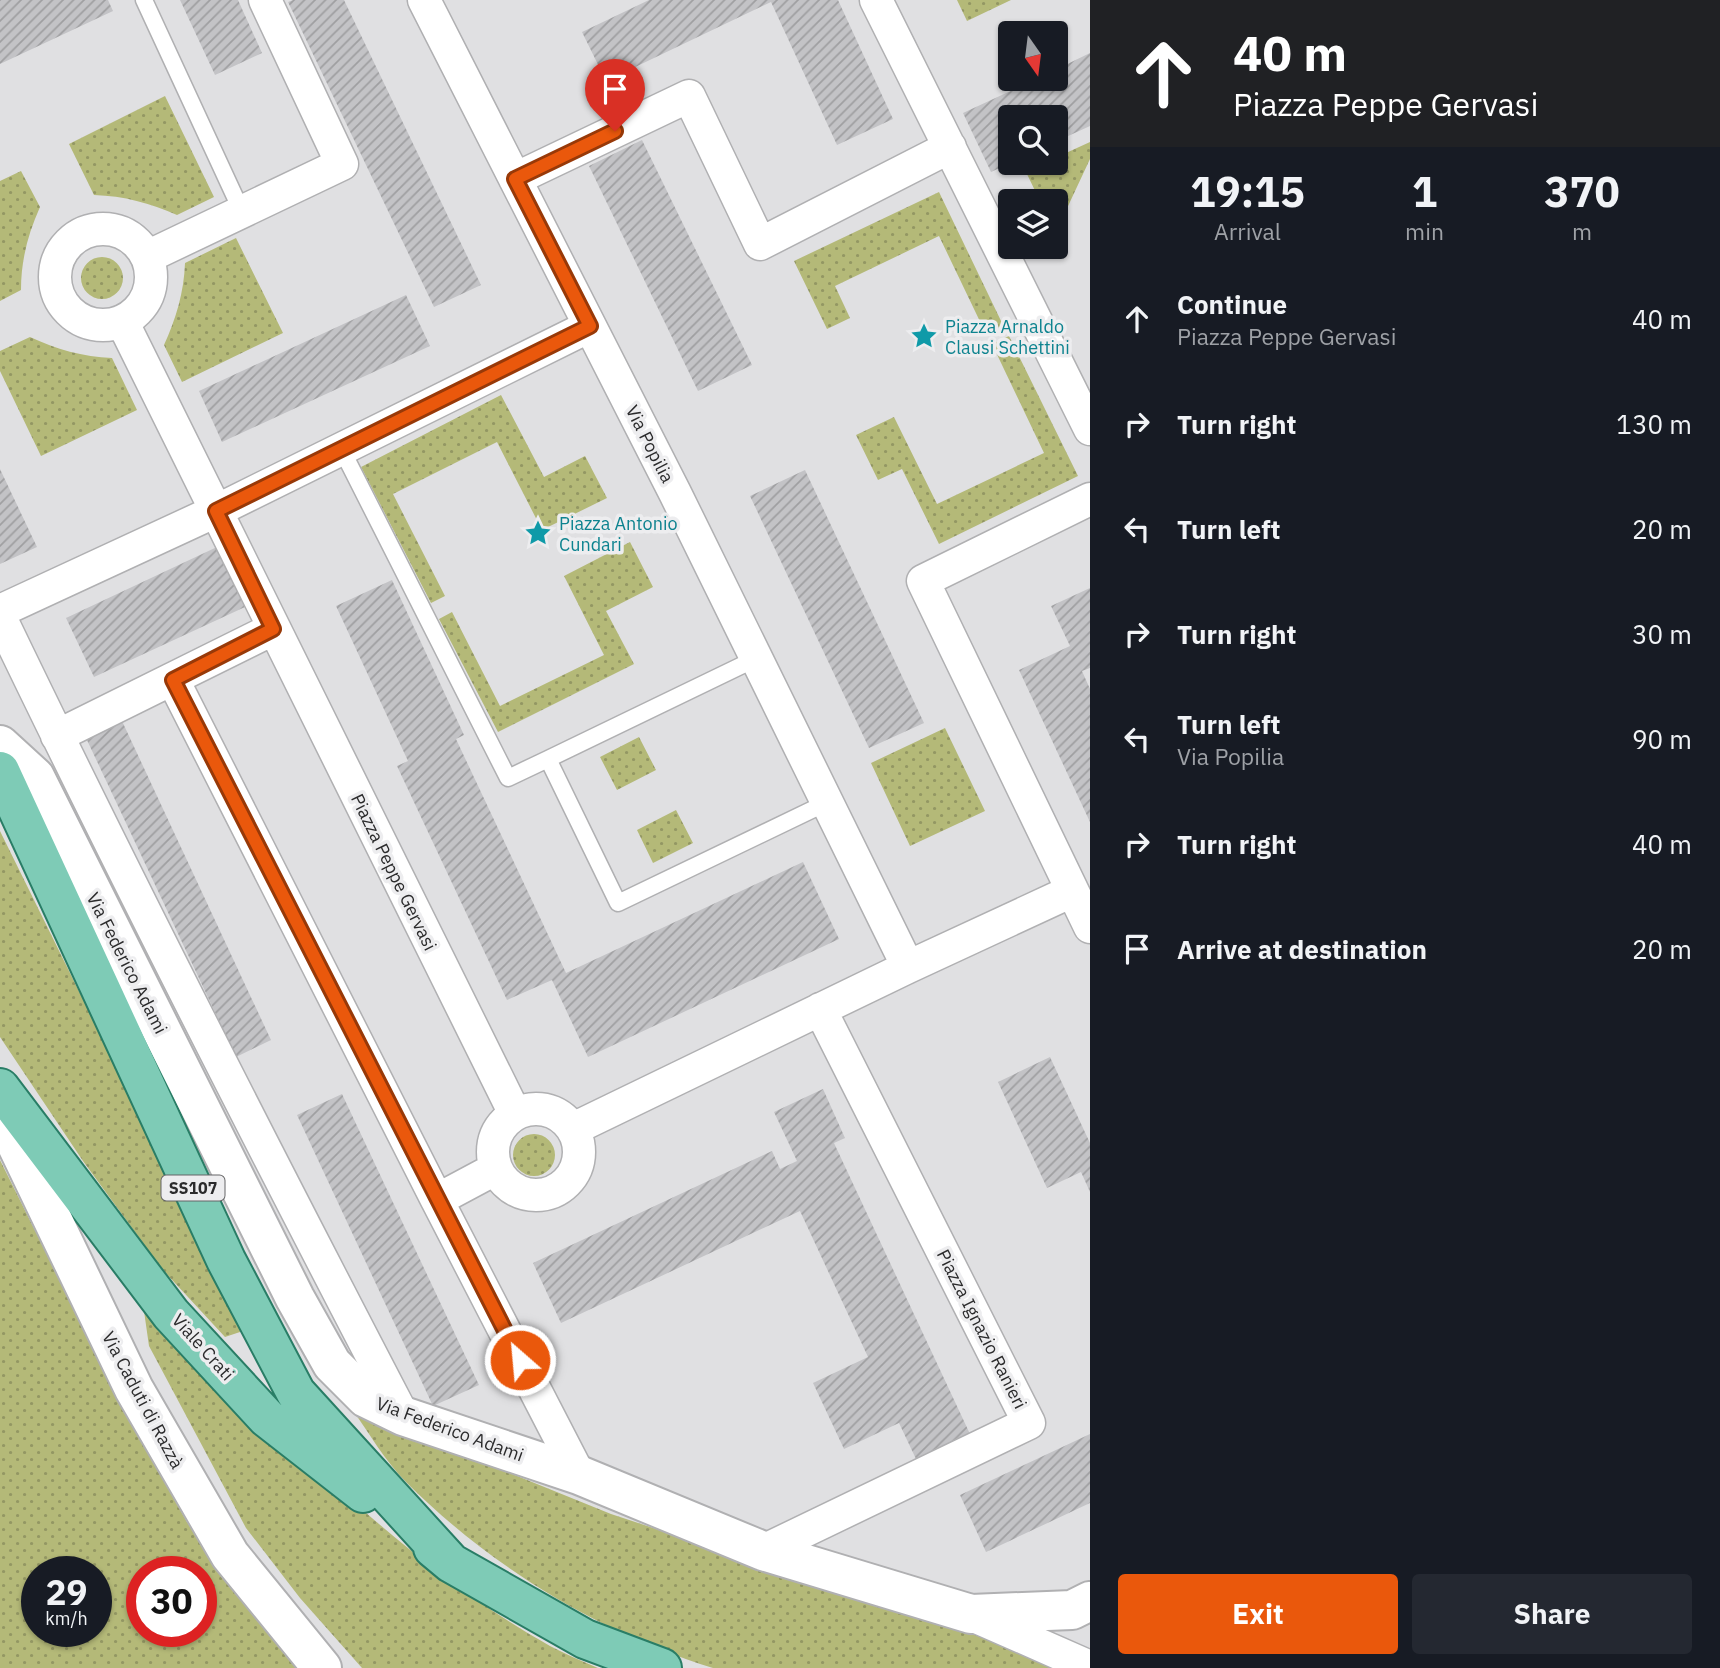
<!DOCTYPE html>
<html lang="en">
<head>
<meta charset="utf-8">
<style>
	body { margin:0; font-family:"IBM Plex Sans",sans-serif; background:#242831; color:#f1f3f6; height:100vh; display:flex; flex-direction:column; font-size:26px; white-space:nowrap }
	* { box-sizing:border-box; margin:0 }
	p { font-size:23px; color:#9ea1a6 }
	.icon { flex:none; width:38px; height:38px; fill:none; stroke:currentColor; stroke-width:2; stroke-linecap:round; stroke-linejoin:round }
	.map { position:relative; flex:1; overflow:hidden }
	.side { display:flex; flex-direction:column; background:#171b24; width:630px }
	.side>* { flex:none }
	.banner { background:#202124; color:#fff; overflow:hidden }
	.needle { width:46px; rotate:166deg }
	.tools { position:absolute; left:998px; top:21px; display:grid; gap:14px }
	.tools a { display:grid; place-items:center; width:70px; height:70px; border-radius:7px; background:#171b24; box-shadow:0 2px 5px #0004; font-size:35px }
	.speed { position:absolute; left:21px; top:1556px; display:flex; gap:14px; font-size:35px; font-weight:700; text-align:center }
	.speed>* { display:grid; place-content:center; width:91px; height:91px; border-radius:50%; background:#171b24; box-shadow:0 2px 5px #0004; line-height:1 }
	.speed small { font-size:18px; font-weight:400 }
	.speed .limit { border:10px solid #d22; background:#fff; color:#111 }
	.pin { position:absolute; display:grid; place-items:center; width:60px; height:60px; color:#fff; margin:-72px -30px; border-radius:50% 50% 50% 0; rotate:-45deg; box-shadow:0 0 7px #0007 }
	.pin .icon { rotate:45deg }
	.me { position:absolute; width:77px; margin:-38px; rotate:333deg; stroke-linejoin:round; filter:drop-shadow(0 0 5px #0008) }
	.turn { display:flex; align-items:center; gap:24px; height:147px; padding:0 28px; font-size:32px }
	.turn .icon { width:91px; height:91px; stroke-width:2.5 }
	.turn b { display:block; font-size:49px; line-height:60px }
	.eta { display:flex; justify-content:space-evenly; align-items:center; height:119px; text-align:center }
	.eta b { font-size:42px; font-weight:800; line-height:49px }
	.button { display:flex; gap:14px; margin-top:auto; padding:14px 28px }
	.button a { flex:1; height:80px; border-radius:7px; background:#ea580c; color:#fff; font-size:28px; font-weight:800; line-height:80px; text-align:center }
	.button a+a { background:#242831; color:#f1f3f6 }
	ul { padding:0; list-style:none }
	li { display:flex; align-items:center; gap:21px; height:105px; padding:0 28px }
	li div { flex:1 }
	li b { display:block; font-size:26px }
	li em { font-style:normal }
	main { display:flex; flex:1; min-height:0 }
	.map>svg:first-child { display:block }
	.grass { fill:url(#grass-dots); fill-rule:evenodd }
	.building { fill:url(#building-hatch) }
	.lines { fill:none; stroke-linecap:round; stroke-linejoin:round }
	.service-casing { stroke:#b0b0b2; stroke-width:19 }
	.minor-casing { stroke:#b0b0b2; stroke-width:35 }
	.tertiary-casing { stroke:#b0b0b2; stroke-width:42 }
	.primary-casing { stroke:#297d66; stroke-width:42 }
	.service { stroke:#fff; stroke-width:16 }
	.minor { stroke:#fff; stroke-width:32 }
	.tertiary { stroke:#fff; stroke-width:38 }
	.primary { stroke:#7ecbb6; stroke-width:38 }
	.route-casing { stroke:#983908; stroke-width:18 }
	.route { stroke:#ea580c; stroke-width:12 }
	.labels { text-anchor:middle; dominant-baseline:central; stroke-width:7; stroke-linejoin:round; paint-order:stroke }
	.shield { fill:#ededef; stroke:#656566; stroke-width:2 }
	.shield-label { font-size:16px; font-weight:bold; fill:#2b2b2c }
	.culture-label { font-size:18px; fill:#0d838f; stroke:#ededef; text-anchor:start }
	.street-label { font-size:18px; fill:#2b2b2c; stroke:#ededef }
</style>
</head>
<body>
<main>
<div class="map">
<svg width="1090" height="1668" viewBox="0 0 1090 1668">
	<defs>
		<pattern id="grass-dots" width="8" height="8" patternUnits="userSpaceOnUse" patternTransform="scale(1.75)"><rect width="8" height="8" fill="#b4b978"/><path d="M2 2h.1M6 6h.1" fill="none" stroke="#939763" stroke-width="1.8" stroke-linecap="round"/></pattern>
		<pattern id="building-hatch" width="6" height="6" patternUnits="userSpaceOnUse" patternTransform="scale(1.75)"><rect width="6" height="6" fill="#c3c3c6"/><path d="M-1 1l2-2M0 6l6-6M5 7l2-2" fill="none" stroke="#9f9fa1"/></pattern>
	</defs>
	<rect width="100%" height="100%" fill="#e0e0e2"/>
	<!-- grass -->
	<path class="grass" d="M957,0h54l-44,21z
		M165,96l49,101 -37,18c-27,-12 -53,-19 -83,-20l-25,-51z
		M1090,142v17l-35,75v-33h-15l-14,-29 19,-9h10v-5z
		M21,171l19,36c-12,27 -19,53 -19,83l-21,11v-120z
		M939,192l64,133 -17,9 -47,-98 -104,50 15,32 -23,11 -33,-68z
		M236,238l47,95 -101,49 -18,-37c12,-26 20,-53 21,-82z
		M81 278a21 21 0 1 1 42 0a21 21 0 1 1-42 0Z
		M1009,336l69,140 -139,68 -37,-75 -24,11 -22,-45 38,-18 43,87 107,-51 -52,-109z
		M30,337c26,12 53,20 82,21l25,52 -96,46 -41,-85v-20z
		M501,395l43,82 41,-21 22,42 -65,32 -45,-88 -104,52 52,102 -14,7 -70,-136z
		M630,542l23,45 -47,24 28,53 -136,68 -59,-113 13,-7 48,94 104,-51 -40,-79z
		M945,728l40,83 -75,35 -39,-83z
		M639,737l17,33 -39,20 -17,-33z
		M676,810l17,33 -40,20 -16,-33z
		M0,831l243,493 -3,8 -15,5 -63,-68 -79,-108 -83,-124z
		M513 1155a21 21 0 1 1 42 0a21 21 0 1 1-42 0Z
		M0,1160l129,259 58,103 36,53 76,93h-299zM37,1572h59v59h-59zM142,1572h59v59h-59z
		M144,1311l9,1c124,117 247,250 397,334 15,8 32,15 48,22h-236l-62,-70 -54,-70 -97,-182z
		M352,1409l259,105 369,122 73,32h-340c-115,-36 -222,-101 -307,-186 -21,-21 -37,-49 -54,-73z"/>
	<!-- building -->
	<path class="building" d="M0,0h108l5,11 -113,53z
		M180,0h58l24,53 -47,22z
		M293,0h51l137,285 -47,22 -146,-305z
		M649,0h189l55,119 -56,26 -66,-143 -165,79 -24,-49z
		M1090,53v73l-35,16v-25h-45v46l-19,9 -28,-59 73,-34h19v-9z
		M642,140l110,225 -54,26 -109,-225z
		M406,295l24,51 -208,96 -23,-51z
		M0,469l37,78 -37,17z
		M805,470l119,253 -55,25 -119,-252z
		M217,547l28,60 -151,70 -28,-59z
		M392,580l72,155 -8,4 110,234 237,-111 36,77 -251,118 -36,-77 -45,20 -110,-234 11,-5 -72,-155z
		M1090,588v80l-8,3 8,18v133l-71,-152 51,-24 -19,-40z
		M122,721l149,319 -35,17 -150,-319z
		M1050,1057l40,86v49l-9,-20 -34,16 -49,-106z
		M823,1089l22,49 -11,5 136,291 -54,25 -17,-36 -55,26 -31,-66 55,-26 -68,-146 -239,112 -28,-60 239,-112 8,18 17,-8 -23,-49z
		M342,1094l137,291 -46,21 -136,-291z
		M1090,1434v69l-104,49 -26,-57z"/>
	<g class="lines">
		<!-- service casing -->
		<g class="service-casing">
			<path id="service" d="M144,0l98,212
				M342,450l166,328 40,-19
				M755,659l-207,100 70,144 208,-100"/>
		</g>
		<!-- minor casing -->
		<g class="minor-casing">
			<path id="minor" d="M424,0l251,493 233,474
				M876,0l214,429
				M515,179l174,-83 71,148 190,-97
				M55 277a48 48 0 1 1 96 0a48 48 0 1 1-96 0Z
				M147,257l195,-93 -77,-164
				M122,321l393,793
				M1090,499l-167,82 167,346
				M0,611l216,-100 374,-185
				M0,617c129,269 265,534 403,799
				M173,680l264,520
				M57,736l216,-107
				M493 1152a43 43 0 1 1 86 0a43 43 0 1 1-86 0Z
				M573,1129l335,-162 164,-76
				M495,1169l-58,31 142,275
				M763,1551l266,-128 -209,-414
				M972,1615l118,52"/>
		</g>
		<!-- tertiary casing -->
		<g class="tertiary-casing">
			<path id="tertiary" d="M0,745l35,32 260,521 37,66 34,34 37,18 176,59 184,76 208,63 101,-4 18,-9
				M0,1110l134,279 96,166 92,113"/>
		</g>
		<!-- primary casing -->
		<g class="primary-casing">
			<path id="primary" d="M0,771l226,489 70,133 155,170
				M0,1088l171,226 96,104 96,75
				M433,1548l18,15 134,76 77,29"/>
		</g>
		<!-- service -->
		<use href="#service" class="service"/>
		<!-- minor -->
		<use href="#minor" class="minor"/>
		<!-- tertiary -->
		<use href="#tertiary" class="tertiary"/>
		<!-- primary -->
		<use href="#primary" class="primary"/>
	</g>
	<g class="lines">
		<!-- route casing -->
		<g class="route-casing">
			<path id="route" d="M520,1360l-347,-680 100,-51 -57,-118 374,-185 -75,-147 100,-48"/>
		</g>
		<!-- route -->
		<use href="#route" class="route"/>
	</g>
	<!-- icons -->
	<defs>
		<g id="sight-bare" transform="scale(2.1)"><path d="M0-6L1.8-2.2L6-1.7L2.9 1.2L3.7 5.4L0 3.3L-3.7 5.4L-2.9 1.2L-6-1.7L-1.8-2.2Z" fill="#0f9aa8" stroke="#ededef" stroke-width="2.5" paint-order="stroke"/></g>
	</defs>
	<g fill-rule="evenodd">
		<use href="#sight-bare" x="924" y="336"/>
		<use href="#sight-bare" x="538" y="533"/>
	</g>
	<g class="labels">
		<!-- shield labels -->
		<rect class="shield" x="161.5" y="1175.5" width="63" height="25" rx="5"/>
		<g class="shield-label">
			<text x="193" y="1188">SS107</text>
		</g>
		<!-- culture labels -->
		<g class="culture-label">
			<text x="945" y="326">Piazza Arnaldo<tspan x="945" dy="21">Clausi Schettini</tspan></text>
			<text x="559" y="523">Piazza Antonio<tspan x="559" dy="21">Cundari</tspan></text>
		</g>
		<!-- street labels -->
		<g class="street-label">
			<text transform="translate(650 444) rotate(63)">Via Popilia</text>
			<text transform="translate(394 872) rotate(64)">Piazza Peppe Gervasi</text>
			<text transform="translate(127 963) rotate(63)">Via Federico Adami</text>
			<text transform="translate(982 1329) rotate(63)">Piazza Ignazio Ranieri</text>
			<text transform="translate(203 1347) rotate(48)">Viale Crati</text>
			<text transform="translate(143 1400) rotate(62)">Via Caduti di Razzà</text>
			<text transform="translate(450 1429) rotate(20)">Via Federico Adami</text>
		</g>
	</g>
</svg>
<div class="tools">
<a><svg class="needle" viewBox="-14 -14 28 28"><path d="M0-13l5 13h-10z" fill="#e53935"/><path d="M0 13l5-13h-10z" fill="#9ea1a6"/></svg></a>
<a><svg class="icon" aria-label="search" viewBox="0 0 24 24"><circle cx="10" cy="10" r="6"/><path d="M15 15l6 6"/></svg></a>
<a><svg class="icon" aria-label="layers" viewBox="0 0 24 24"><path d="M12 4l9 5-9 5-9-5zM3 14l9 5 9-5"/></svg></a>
</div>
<div class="speed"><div>29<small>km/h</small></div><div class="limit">30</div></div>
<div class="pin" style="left:615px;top:131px;background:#d93025"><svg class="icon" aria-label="arrive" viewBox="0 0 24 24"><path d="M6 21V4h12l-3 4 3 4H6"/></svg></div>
<svg class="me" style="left:520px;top:1360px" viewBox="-20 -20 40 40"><circle r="17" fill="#ea580c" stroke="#fff" stroke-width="3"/><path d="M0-11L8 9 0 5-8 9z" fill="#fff"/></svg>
</div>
<section class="side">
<div class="banner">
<div class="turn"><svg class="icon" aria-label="ahead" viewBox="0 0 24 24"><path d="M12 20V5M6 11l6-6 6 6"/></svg><div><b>40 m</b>Piazza Peppe Gervasi</div></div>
</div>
<div class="eta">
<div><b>19:15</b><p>Arrival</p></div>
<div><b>1</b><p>min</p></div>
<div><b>370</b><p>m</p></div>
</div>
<ul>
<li><svg class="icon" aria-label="ahead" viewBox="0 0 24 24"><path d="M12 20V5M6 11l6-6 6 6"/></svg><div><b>Continue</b><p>Piazza Peppe Gervasi</p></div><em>40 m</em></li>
<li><svg class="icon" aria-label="right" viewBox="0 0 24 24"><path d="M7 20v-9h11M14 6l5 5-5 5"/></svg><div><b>Turn right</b></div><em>130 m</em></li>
<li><svg class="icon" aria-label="left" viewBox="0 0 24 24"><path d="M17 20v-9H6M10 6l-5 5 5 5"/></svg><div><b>Turn left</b></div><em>20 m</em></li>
<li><svg class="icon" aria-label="right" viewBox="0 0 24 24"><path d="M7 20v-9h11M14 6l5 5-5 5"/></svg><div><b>Turn right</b></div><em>30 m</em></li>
<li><svg class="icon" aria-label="left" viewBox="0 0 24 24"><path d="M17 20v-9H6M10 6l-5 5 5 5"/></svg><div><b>Turn left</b><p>Via Popilia</p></div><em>90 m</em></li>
<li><svg class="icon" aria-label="right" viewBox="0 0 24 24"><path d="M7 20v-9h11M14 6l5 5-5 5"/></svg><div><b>Turn right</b></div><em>40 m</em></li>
<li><svg class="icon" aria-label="arrive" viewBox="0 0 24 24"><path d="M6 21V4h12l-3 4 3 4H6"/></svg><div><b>Arrive at destination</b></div><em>20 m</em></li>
</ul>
<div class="button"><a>Exit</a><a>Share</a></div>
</section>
</main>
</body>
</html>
